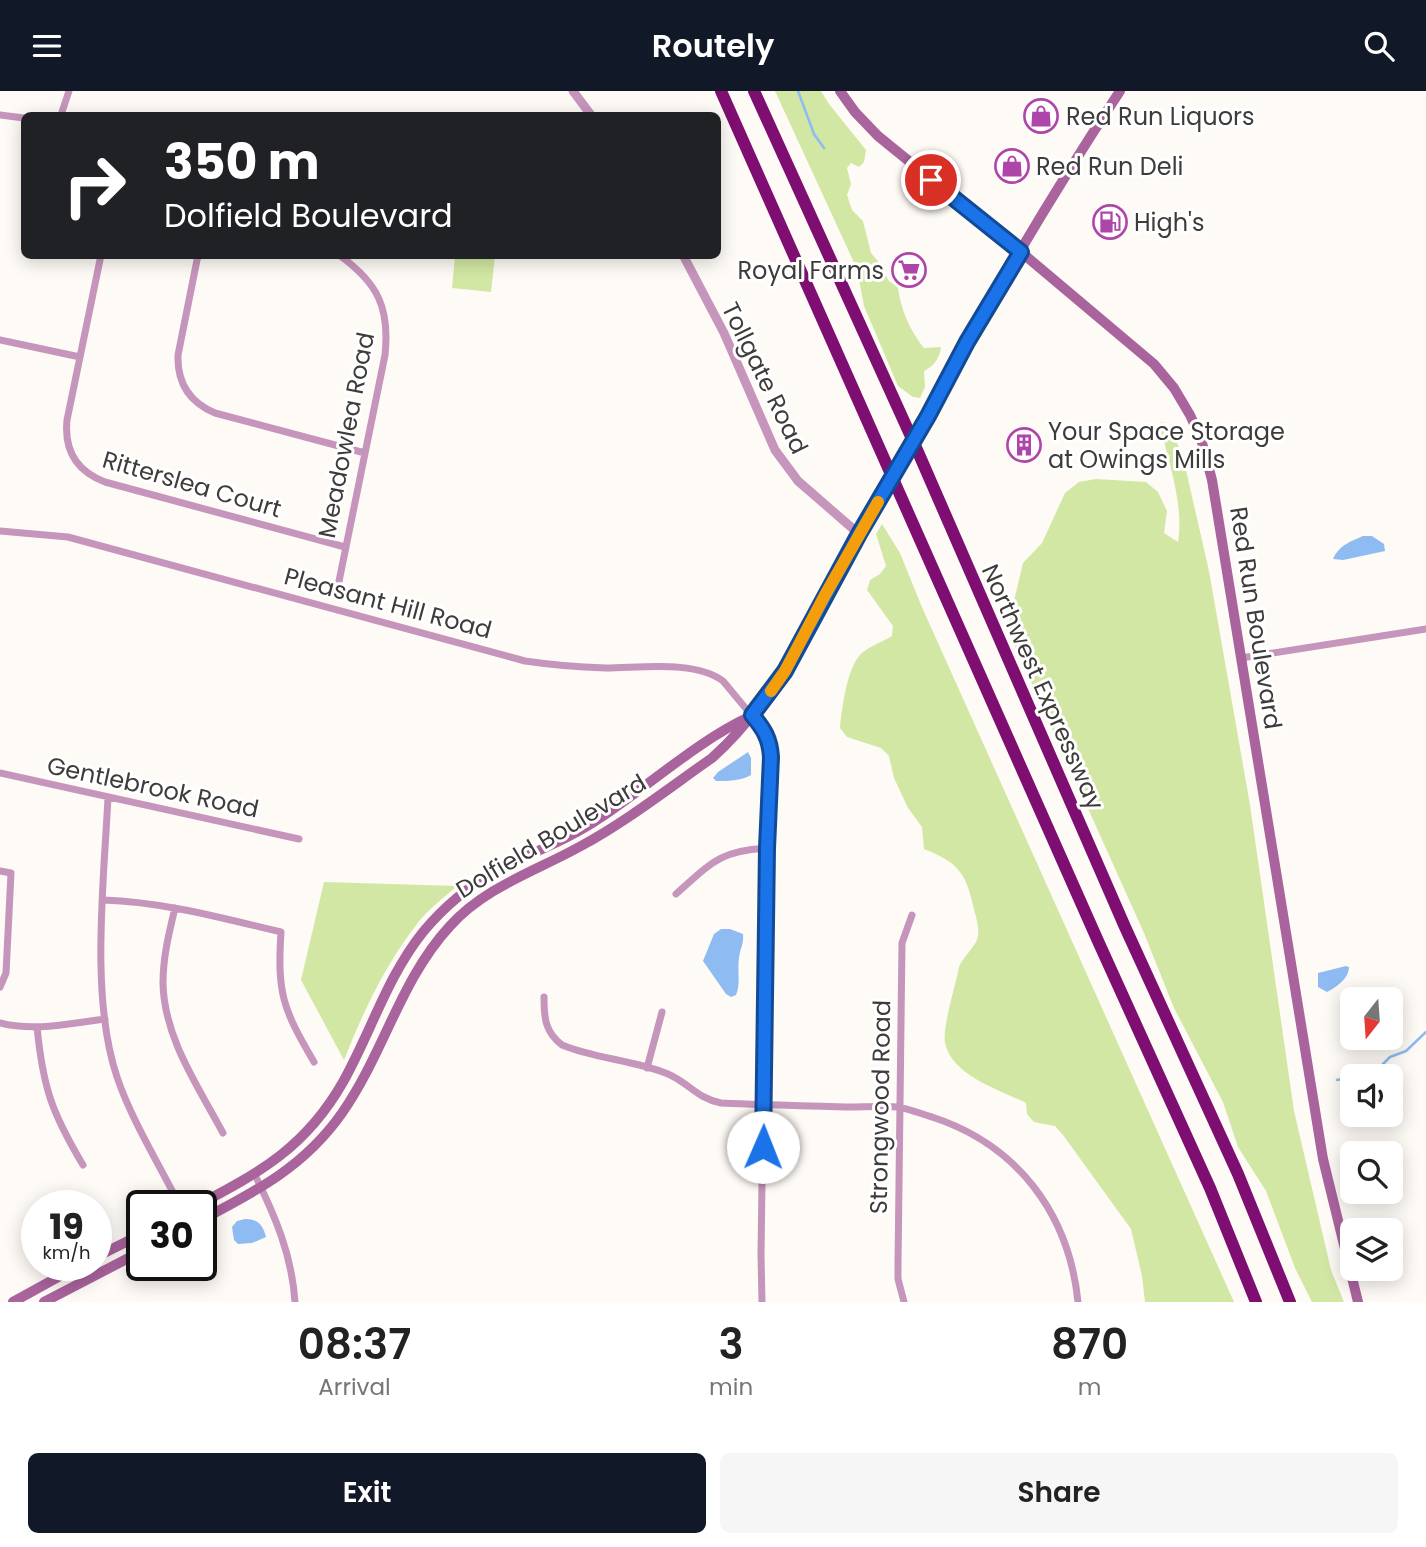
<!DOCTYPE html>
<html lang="en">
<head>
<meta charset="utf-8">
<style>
	body { margin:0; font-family:Poppins,sans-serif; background:#f6f6f6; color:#222; height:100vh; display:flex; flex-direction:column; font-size:26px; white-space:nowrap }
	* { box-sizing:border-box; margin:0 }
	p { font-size:23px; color:#767676 }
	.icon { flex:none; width:38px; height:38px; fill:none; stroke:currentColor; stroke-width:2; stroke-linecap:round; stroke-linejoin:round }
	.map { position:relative; height:1211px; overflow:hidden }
	.side { display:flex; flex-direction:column; background:#fff; flex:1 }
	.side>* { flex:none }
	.guide { position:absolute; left:21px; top:21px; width:700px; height:147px; border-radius:10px; box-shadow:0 4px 18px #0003; background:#202124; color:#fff; overflow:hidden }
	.needle { width:46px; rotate:197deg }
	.controls { position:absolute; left:1340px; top:896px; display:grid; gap:14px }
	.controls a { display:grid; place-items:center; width:63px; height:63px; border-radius:10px; background:#fff; box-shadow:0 4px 18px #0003; font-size:35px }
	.speed { position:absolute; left:21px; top:1099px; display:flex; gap:14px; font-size:35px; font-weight:700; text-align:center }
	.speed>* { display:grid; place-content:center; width:91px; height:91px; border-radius:50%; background:#fff; box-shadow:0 4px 18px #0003; line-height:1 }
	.speed small { font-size:18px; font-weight:400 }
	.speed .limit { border:4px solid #111; border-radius:10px; background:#fff; color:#111 }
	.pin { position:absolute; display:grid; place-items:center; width:60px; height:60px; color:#fff; margin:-30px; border:4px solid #fff; border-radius:50%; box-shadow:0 2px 7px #0007 }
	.me { position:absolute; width:77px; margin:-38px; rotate:1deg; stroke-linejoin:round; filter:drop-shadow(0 0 5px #0008) }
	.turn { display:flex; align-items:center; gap:24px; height:147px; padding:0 28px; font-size:32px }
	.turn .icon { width:91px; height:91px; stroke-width:2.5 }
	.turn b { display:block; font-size:49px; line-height:60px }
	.eta { display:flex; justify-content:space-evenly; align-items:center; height:119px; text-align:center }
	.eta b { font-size:42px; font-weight:600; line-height:49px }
	.primary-button { display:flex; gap:14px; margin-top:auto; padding:14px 28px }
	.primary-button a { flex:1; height:80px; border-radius:10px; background:#111827; color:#fff; font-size:28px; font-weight:600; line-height:80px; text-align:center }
	.primary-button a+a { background:#f6f6f6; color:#222 }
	header { display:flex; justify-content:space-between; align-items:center; height:91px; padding:0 28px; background:#111827; color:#fff; font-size:32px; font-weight:600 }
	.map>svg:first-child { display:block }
	.green { fill:#d2e7a3 }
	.water { fill:#8ebbf1 }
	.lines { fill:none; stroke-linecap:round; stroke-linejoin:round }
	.stream { stroke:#8ebbf1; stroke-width:2.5 }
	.minor { stroke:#c695bc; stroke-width:7 }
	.tertiary { stroke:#c695bc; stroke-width:9 }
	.secondary { stroke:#a9639d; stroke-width:10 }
	.motorway { stroke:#7e0e71; stroke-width:12 }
	.secondary-bridge { stroke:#a9639d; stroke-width:10 }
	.route-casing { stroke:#114b97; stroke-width:18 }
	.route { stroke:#1a73e8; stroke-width:12 }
	.slow { stroke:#f59e0b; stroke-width:12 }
	.labels { text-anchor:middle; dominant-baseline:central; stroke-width:6; stroke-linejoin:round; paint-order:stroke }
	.poi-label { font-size:24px; fill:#3d3c3a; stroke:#fff; text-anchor:start }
	.street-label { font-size:24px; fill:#3d3c3a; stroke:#fff }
</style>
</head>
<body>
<header><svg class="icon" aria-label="menu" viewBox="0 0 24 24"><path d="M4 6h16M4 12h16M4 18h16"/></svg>Routely<svg class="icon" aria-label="search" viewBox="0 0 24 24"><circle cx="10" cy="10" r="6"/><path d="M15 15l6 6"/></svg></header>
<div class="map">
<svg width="1426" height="1211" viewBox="0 0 1426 1211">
	<rect width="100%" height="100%" fill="#fefaf5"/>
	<!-- green -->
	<path class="green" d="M775,0h46l8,13 37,46 -2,12 -5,5 -8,-4 -4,5 4,16 -4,11 5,15 11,11 8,32 11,13 6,14 10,8c3,22 12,43 26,60l17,-1c-2,12 -6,18 -17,24l1,16 -5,11 -7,-1 -15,-11 -34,-80 -7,-37z
		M455,165h40l-4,36 -39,-4z
		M1161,331l9,5 13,30 26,114 41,234 44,306 37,159 13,32h-32l-17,-34 -29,-77 -28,-44 -15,-45 -49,-94 -30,-75 -130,-289 -5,-22 14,-59 19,-20 23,-50 14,-11 17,-3 50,3 12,10 9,19 -3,22 14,9c6,-35 -9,-81 -18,-115z
		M882,433l18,29 21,52 313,697h-89l-3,-26 -11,-47 -68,-94 -8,-9 -21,-4 -7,-8 -1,-11c-26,-13 -74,-27 -81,-60 -3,-15 11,-59 14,-76 4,-10 14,-18 18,-27 3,-9 0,-19 -2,-27 -9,-38 -13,-49 -51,-64l-2,-22 -14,-19 -14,-30 -5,-22 -8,-8 -34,-11 -7,-9c2,-20 7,-62 22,-75 8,-7 20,-11 30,-17l1,-10 -26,-36 3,-10 10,-6 6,-8 -10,-32z
		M324,791l133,4c-13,12 -30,24 -40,38 -32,41 -54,88 -73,136l-43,-80z"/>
	<!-- water -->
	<path class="water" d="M1363,445h9l12,8 1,7 -42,9 -10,-1c5,-13 18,-18 30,-23z
		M748,661l3,6v17c-10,6 -24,6 -35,6l-3,-3 5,-6z
		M721,838h9l13,5c1,10 -3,15 -4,24 -2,13 2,25 -3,37l-5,2 -5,-3 -23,-33 11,-27z
		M1346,875l3,1c0,11 -12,20 -22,25l-9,-5v-14z
		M245,1128c13,0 18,6 21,18l-14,6 -14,1 -4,-4 -2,-13 5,-6z"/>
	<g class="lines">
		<!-- stream -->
		<path class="stream" d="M798,0l16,43 10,14
			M1354,985l27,-10 9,-9 16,-6 20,-19
			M1337,989l16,-3"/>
		<!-- minor -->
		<path class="minor" d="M0,24l24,3
			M61,24l8,-24
			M101,164l-34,165c-3,30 9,51 38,62l240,65
			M198,164l-20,100c-1,28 11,47 37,58l150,40
			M0,249l80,17
			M0,440l68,6 457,124c27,4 54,6 81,7 35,0 89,-8 117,13l44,53 4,23 -7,282 -3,216 1,47
			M336,505l49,-241c5,-47 -7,-72 -46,-100
			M1241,567l185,-29
			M0,682l299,66
			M108,706c-4,84 -18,200 9,280 14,42 43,89 63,129
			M0,780l11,2 -5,100 -6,14
			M676,803c34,-30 44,-44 91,-46
			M103,809c61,2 119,18 178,32 -4,62 2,77 33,130
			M175,817c-6,25 -12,49 -12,75 1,55 35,103 60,150
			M544,906c0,21 1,35 18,48 34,14 72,15 106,29 21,9 28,24 53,29 42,2 85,3 127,4 16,0 33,-1 48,0 12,1 25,7 36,10 86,28 137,97 146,185
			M0,932c34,9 71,0 105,-4
			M37,936c6,61 15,86 46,138
			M647,977l15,-56
			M255,1084c20,41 37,80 40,127
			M904,1211l-6,-23v-15l4,-321 10,-28"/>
		<!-- tertiary -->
		<path class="tertiary" d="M573,0l18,24
			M683,164l41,78 51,117 23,31 61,53"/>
		<!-- secondary -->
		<path class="secondary" d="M840,0l15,21 23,24 149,121 127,107 20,24 16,27 11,24 11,41 111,679 35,143
			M928,325c58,-111 123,-220 192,-325
			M196,1115c65,-34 110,-59 147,-124 28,-50 44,-105 80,-150 20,-24 46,-46 73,-61 34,-18 72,-31 104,-53 47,-31 99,-78 149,-101
			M201,1129c56,-29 104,-54 141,-107 42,-60 58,-133 108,-187 35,-39 86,-55 131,-80 46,-25 88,-58 131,-88 76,-68 111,-166 163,-251
			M96,1166l46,-23
			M13,1211l67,-37
			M44,1211l98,-51"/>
		<!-- motorway -->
		<path class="motorway" d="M721,0l377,850 112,247 46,114
			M754,0l164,361 207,475 113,247 52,128"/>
		<!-- secondary-bridge -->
		<path class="secondary-bridge" d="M875,416l53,-91"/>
	</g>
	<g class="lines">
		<!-- route casing -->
		<g class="route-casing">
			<path id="route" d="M763,1056l4,-299 4,-91c-1,-18 -7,-28 -19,-42l33,-44 74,-137 69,-118 39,-74 54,-90 -90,-72"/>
		</g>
		<!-- route -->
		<use href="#route" class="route"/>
		<!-- slow -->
		<path class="slow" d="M771,600l14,-20 40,-76 53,-93"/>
	</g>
	<!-- icons -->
	<defs>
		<g id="shop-ring" transform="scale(1.75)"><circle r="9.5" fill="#fff" stroke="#ae46a9" stroke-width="1.5"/><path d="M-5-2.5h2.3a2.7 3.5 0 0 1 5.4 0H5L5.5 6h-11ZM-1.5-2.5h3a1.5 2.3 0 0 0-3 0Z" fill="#ae46a9"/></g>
		<g id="fuel-ring" transform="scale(1.75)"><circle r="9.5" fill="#fff" stroke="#ae46a9" stroke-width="1.5"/><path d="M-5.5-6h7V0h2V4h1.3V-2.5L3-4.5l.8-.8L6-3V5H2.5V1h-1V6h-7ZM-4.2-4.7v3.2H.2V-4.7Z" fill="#ae46a9"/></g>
		<g id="supermarket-ring" transform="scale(1.75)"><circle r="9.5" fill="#fff" stroke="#ae46a9" stroke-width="1.5"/><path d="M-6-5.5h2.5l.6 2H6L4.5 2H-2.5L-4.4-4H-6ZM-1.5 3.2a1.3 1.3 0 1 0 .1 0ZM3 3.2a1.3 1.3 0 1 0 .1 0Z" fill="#ae46a9"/></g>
		<g id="building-ring" transform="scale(1.75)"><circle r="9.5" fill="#fff" stroke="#ae46a9" stroke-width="1.5"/><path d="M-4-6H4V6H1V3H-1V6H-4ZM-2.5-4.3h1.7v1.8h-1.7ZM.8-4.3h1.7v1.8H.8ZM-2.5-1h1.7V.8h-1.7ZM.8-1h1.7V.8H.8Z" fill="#ae46a9"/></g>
	</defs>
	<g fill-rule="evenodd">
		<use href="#shop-ring" x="1041" y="25"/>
		<use href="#shop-ring" x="1012" y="75"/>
		<use href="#fuel-ring" x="1110" y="131"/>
		<use href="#supermarket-ring" x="909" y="179"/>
		<use href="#building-ring" x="1024" y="354"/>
	</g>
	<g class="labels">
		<!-- poi labels -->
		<g class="poi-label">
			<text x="1066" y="25">Red Run Liquors</text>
			<text x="1036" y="75">Red Run Deli</text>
			<text x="1134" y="131">High's</text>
			<text x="884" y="179" text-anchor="end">Royal Farms</text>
			<text x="1048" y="340">Your Space Storage<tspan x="1048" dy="28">at Owings Mills</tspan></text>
		</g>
		<!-- street labels -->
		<g class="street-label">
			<text transform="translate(765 287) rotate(64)">Tollgate Road</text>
			<text transform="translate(346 344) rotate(-79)">Meadowlea Road</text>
			<text transform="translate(192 393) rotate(16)">Ritterslea Court</text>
			<text transform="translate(388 512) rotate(15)">Pleasant Hill Road</text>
			<text transform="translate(1256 527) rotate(81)">Red Run Boulevard</text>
			<text transform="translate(1043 596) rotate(66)">Northwest Expressway</text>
			<text transform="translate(153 696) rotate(12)">Gentlebrook Road</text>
			<text transform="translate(551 745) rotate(-31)">Dolfield Boulevard</text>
			<text transform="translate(880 1016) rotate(-89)">Strongwood Road</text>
		</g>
	</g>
</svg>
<div class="controls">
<a><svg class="needle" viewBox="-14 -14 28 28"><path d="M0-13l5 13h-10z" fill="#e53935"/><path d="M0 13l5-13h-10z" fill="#767676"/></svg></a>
<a><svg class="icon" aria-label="sound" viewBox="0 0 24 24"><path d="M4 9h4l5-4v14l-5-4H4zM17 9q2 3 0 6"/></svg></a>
<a><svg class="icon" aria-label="search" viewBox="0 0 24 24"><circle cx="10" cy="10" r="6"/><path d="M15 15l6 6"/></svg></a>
<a><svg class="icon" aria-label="layers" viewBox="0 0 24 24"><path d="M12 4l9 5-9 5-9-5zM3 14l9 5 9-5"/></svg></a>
</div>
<div class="speed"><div>19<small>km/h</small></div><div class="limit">30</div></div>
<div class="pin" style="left:931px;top:89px;background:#d93025"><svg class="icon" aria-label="arrive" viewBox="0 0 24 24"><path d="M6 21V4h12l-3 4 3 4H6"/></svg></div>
<svg class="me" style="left:763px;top:1056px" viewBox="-20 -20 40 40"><circle r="19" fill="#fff"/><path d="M0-13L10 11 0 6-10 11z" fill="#1a73e8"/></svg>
<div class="guide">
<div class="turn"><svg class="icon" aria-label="right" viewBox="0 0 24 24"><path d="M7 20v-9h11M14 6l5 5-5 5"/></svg><div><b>350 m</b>Dolfield Boulevard</div></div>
</div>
</div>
<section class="side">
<div class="eta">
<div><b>08:37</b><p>Arrival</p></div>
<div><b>3</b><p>min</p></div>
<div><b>870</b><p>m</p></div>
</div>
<div class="primary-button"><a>Exit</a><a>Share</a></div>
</section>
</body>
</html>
